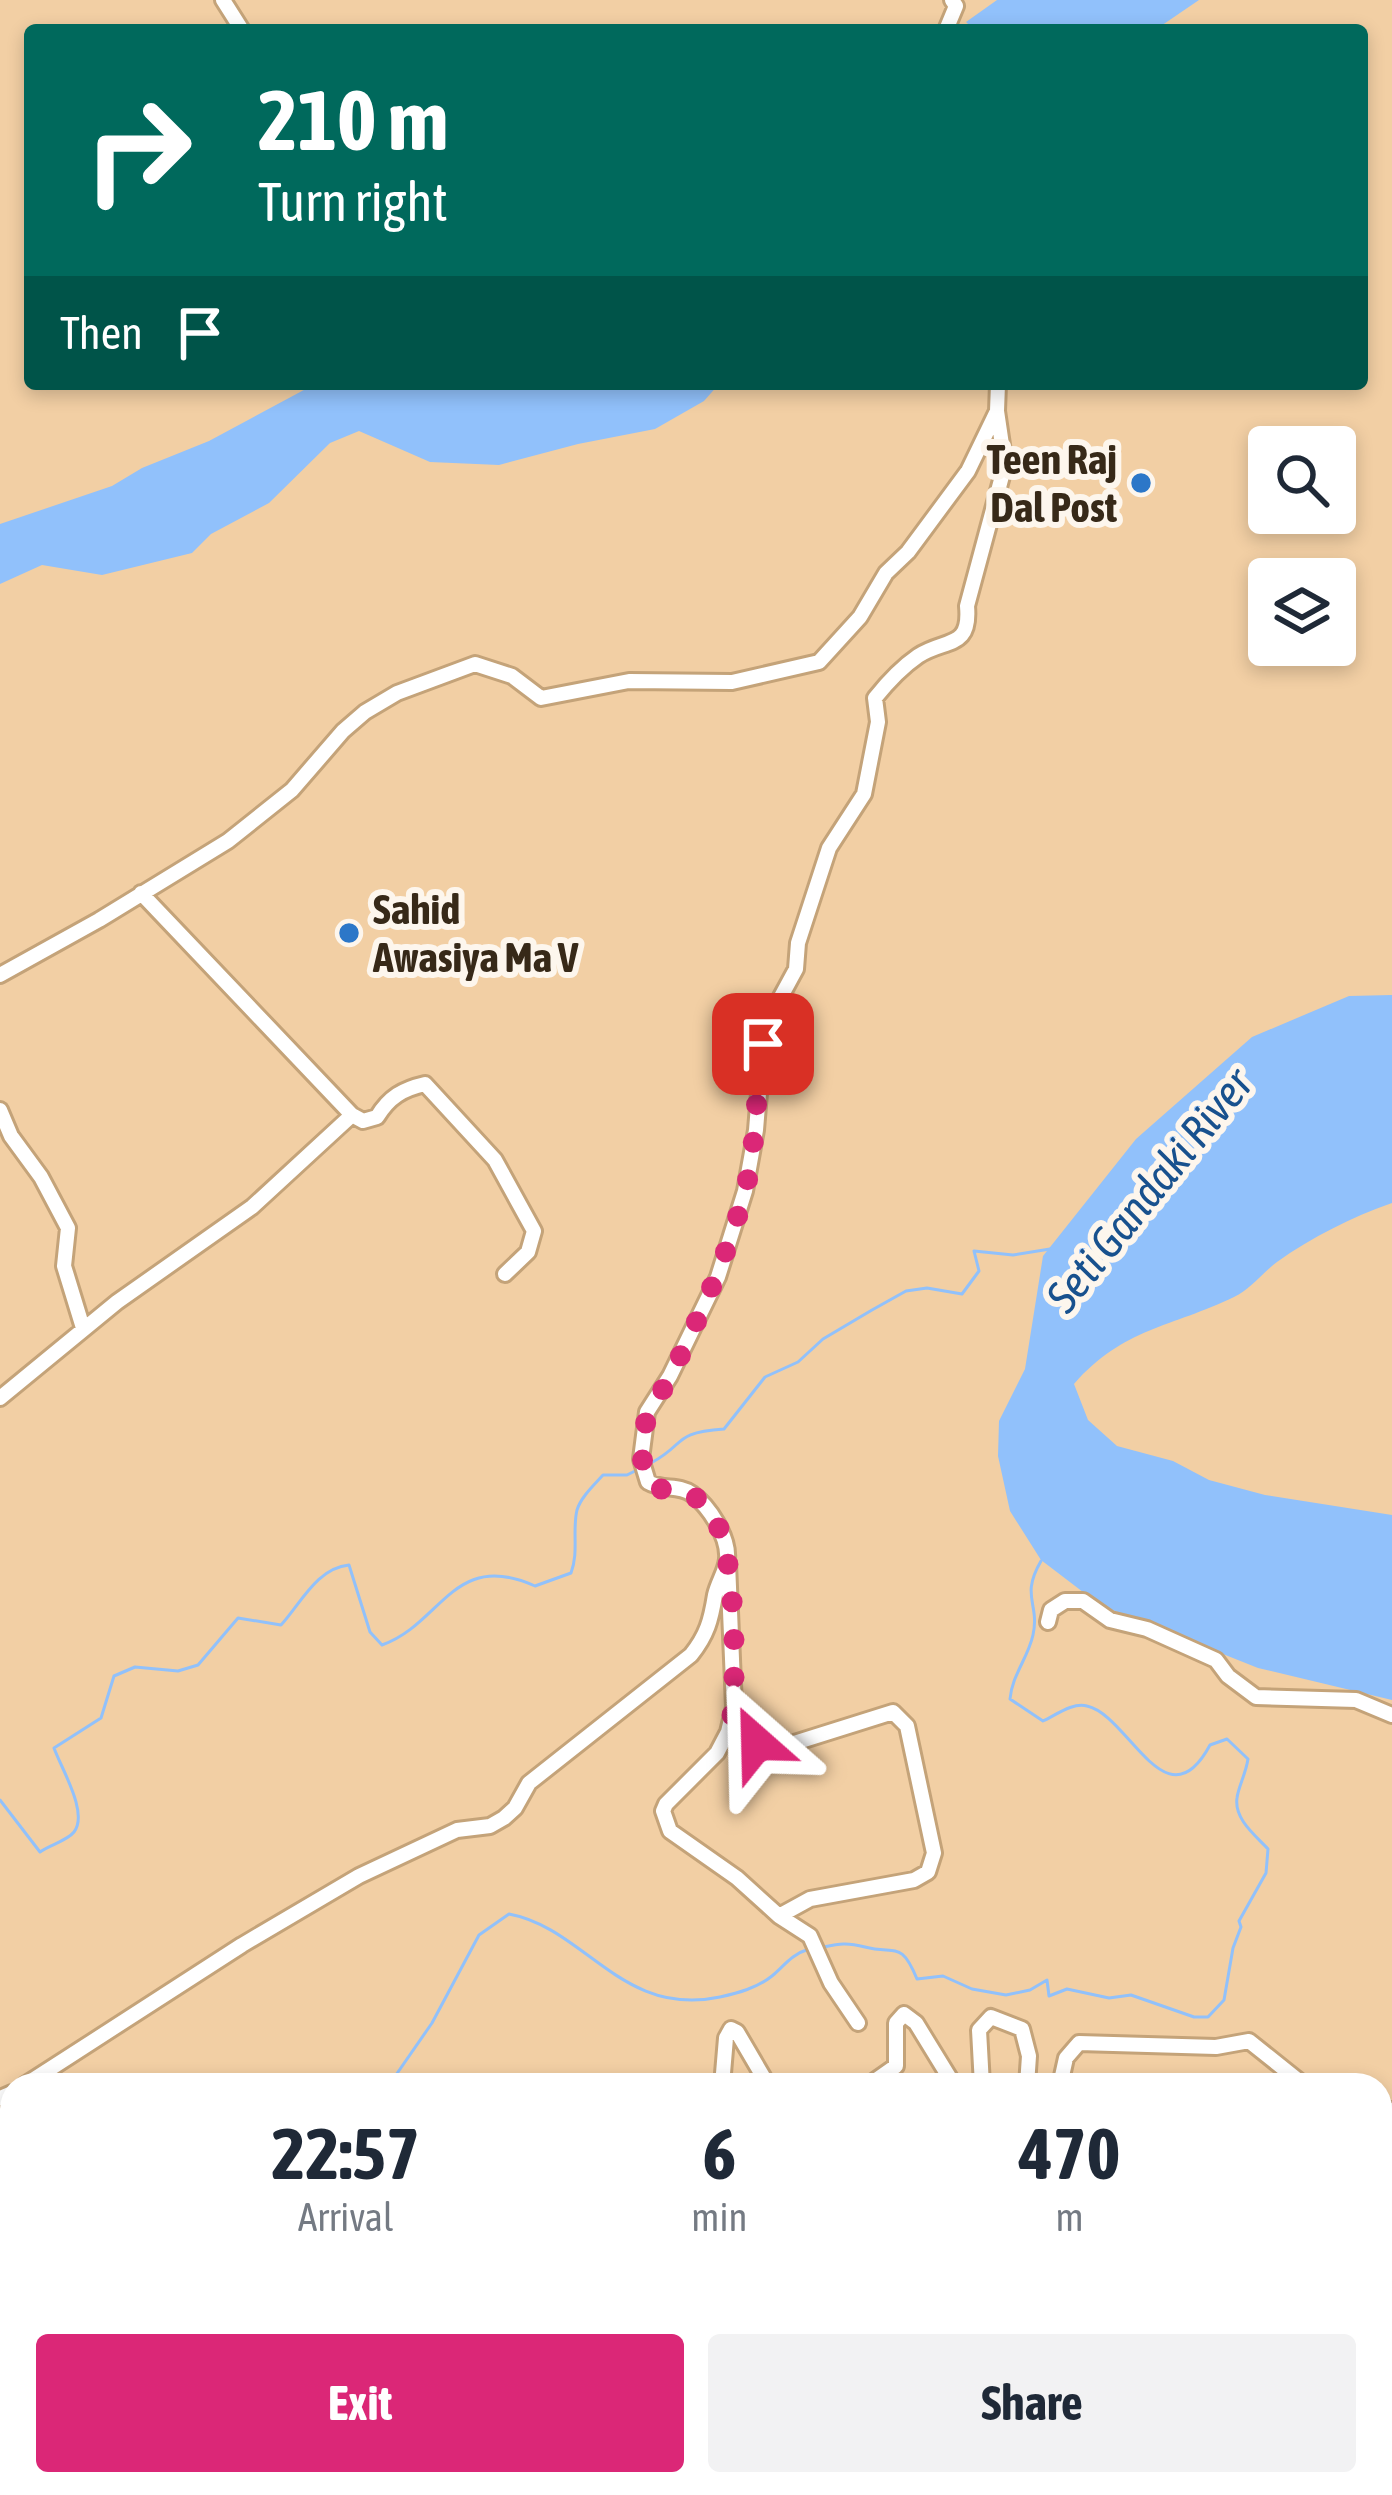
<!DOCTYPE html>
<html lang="en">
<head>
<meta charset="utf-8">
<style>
	body { margin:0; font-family:"Asap Condensed",sans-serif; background:#f2f2f3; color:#1f2937; height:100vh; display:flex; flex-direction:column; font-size:45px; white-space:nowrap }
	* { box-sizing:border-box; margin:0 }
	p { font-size:39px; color:#747a83 }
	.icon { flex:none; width:66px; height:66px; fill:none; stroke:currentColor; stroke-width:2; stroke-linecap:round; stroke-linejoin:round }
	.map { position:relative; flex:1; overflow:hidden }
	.side { position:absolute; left:0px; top:2073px; width:1392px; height:423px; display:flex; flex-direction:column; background:#fff; border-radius:36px 36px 0 0; box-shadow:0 6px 18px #0003 }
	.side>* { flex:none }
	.banner { position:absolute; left:24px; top:24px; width:1344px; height:366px; border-radius:12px; box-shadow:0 6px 18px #0003; background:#00695c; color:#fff; overflow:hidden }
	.controls { position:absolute; left:1248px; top:426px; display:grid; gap:24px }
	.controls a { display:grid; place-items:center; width:108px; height:108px; border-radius:12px; background:#fff; box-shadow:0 6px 18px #0003; font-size:60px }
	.pin { position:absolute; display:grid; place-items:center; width:102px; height:102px; color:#fff; margin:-51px; border-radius:24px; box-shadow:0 6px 18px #0006 }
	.me { position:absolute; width:132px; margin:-66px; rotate:335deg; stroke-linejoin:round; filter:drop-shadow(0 0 9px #0008) }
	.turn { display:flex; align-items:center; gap:42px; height:252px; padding:0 36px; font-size:54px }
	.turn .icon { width:156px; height:156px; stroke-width:2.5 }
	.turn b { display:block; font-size:84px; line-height:102px }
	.then { display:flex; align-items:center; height:114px; padding:0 36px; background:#0003; gap:24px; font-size:45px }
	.eta { display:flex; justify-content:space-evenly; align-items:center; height:204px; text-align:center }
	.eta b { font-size:72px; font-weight:700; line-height:84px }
	.action { display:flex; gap:24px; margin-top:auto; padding:24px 36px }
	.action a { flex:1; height:138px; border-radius:12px; background:#db2777; color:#fff; font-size:48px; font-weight:700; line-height:138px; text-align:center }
	.action a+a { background:#f2f2f3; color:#1f2937 }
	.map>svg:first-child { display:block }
	.water { fill:#91c1fb }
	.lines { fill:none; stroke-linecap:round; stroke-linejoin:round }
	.stream { stroke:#91c1fb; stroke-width:3 }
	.street-casing { stroke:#c4a379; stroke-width:20 }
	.street { stroke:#fff; stroke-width:14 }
	.route { stroke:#db2777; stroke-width:21; stroke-dasharray:0 37.8 }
	.poi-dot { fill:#2c77c8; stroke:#fdf6ed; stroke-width:4.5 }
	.labels { text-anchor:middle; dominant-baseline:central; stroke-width:12; stroke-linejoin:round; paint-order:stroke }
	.poi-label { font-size:42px; font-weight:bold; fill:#372918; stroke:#fdf6ed; text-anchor:end }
	.water-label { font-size:45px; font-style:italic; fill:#18518e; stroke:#fdf6ed }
</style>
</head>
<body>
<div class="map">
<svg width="1392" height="2495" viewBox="0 0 1392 2495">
	<rect width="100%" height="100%" fill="#f2cfa4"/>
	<!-- water -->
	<path class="water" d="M997,0h202l-44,30h-181l-8,-8z
		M315,384h404l-15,17 -49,28 -77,15 -79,21 -69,-3 -71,-31 -29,12 -61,60 -58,31 -19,19 -90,22 -60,-10 -42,19v-60l112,-38 30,-18 67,-27z
		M1392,995v208c-40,14 -80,34 -115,59 -15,11 -26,27 -43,35 -62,30 -111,31 -160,87l14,36 29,26 56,15 36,19 56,15 127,20v185l-134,-32 -158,-63 -59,-45 -31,-49 -12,-55 1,-35 26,-52 18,-113 93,-117 116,-102 97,-41z
		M1392,2372v123h-196l11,-11h173v-107z"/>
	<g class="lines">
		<!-- stream -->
		<path class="stream" d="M651,1463c37,-20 20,-30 73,-34l41,-52 33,-15 25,-23 49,-29 34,-19 21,-3 35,6 17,-23 -5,-20 39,4 37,-6
			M0,1800l40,52c9,-7 27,-11 34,-20 15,-19 -13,-64 -20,-84l47,-30 13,-42 21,-9 43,4 20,-6 40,-47 43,7c20,-22 36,-57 68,-60l21,67 12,13c60,-21 71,-96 153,-59l36,-13c8,-21 1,-43 6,-63 4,-13 17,-25 26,-35h24l10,-5
			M819,1948c20,-4 26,-6 46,-1 31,8 36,-7 52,32l26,-3 29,13 34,6 24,-5 17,-10 2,16 18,-7 42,9 22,-3 63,22h14l16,-17 9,-52 8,-21 -2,-6 27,-48 2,-24c-13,-14 -34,-30 -31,-51 1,-10 9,-25 11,-39l-21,-20 -17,6c-44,82 -81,-30 -123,-39 -14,-4 -31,9 -44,15l-33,-22c2,-24 18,-41 23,-64 7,-32 -13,-38 8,-74
			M389,2085l43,-62 47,-88 30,-21c76,14 113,104 211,83 18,-4 37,-9 52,-21 12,-10 20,-22 37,-27
			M0,2259l12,4"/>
		<!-- street casing -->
		<g class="street-casing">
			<path id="street" d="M223,0l19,30
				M946,30l10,-24 -4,-6
				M141,893l211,222
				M0,975l99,-55 129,-79 64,-51 51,-59 22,-19 32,-19 78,-29 37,12 29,22 88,-17 103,1 87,-20 41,-45 26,-44 22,-21 60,-81 29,-60 1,-27
				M0,1110l11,26 30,41 27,51 -4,38 19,62
				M0,1398l117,-96 135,-95 100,-92 11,6 14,-4c12,-20 26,-28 48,-33l70,76 39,71 -6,21 -23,22
				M728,1563l6,144 -6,25 -11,21 -51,51 -3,7 7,20 67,47 42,38 31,20 21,47 27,40
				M1048,1622l3,-12 14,-9h18l27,19 37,9 69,31 12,16 28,21 100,3 36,15
				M732,1716l25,27 15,7 121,-38 14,14 27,127 -6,19 -14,8 -104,19 -31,17
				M25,2085l217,-140 117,-69 98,-46 33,-4 14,-8 11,-10 14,-25 162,-128c16,-20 20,-35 24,-60 3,-13 11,-24 12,-36 2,-22 -18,-53 -35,-65 -14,-10 -29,-3 -44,-12l-7,-23 6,-47 23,-36 48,-99 27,-86 11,-61 7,-86 8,-29 25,-46 2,-26 31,-95 35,-54 14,-72 -3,-24c12,-15 27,-31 43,-42 27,-18 53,-6 49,-50l38,-141 -8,-54
				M722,2085l4,-47 5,-9 6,3 31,53
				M869,2085l27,-19v-43l8,-9 12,9 38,62
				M982,2085l-3,-55 12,-13 31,12 7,27 -2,29
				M1060,2085l6,-27 13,-15 137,4 33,-6 55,44
				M0,2098l12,-5
				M1380,2122l12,-12
				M104,2484l12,11
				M244,2484l12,11
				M894,2484l3,11
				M50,2495l8,-11
				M407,2495l10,-11"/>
		</g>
		<!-- street -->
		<use href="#street" class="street"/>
	</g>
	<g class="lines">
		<!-- route -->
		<path class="route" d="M757,1743l-25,-27 3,-57 -4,-79 -9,-47 -18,-29 -18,-14 -27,-1 -11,-7c-17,-52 2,-67 25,-111 29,-59 55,-117 72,-180 12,-48 10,-98 18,-147"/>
	</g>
	<!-- markers -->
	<g class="poi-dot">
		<circle cx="1141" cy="483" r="12"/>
		<circle cx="349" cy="933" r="12"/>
	</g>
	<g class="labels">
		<!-- poi labels -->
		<g class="poi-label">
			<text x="1117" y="459">Teen Raj<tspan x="1117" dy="48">Dal Post</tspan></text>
			<text x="373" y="909" text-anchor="start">Sahid<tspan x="373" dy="48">Awasiya Ma V</tspan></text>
		</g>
		<!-- water labels -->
		<g class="water-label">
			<text transform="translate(1149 1190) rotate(-51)">Seti Gandaki River</text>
		</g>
	</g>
</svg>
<div class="controls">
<a><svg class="icon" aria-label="search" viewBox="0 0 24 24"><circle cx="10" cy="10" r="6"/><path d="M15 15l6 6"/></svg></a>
<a><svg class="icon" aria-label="layers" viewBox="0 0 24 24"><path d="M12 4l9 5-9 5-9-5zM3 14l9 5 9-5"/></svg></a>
</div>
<div class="pin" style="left:763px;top:1044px;background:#d93025"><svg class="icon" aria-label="arrive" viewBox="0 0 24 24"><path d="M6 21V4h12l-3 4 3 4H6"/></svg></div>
<svg class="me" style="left:757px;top:1743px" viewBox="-20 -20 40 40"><path d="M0-17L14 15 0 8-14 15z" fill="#db2777" stroke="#fff" stroke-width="4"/></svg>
<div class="banner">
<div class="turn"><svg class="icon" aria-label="right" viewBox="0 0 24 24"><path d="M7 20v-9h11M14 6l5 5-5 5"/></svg><div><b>210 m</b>Turn right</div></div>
<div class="then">Then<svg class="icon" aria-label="arrive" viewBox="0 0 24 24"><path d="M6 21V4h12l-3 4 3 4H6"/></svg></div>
</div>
<section class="side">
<div class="eta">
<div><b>22:57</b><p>Arrival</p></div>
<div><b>6</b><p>min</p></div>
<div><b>470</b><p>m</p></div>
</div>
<div class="action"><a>Exit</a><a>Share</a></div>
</section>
</div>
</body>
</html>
